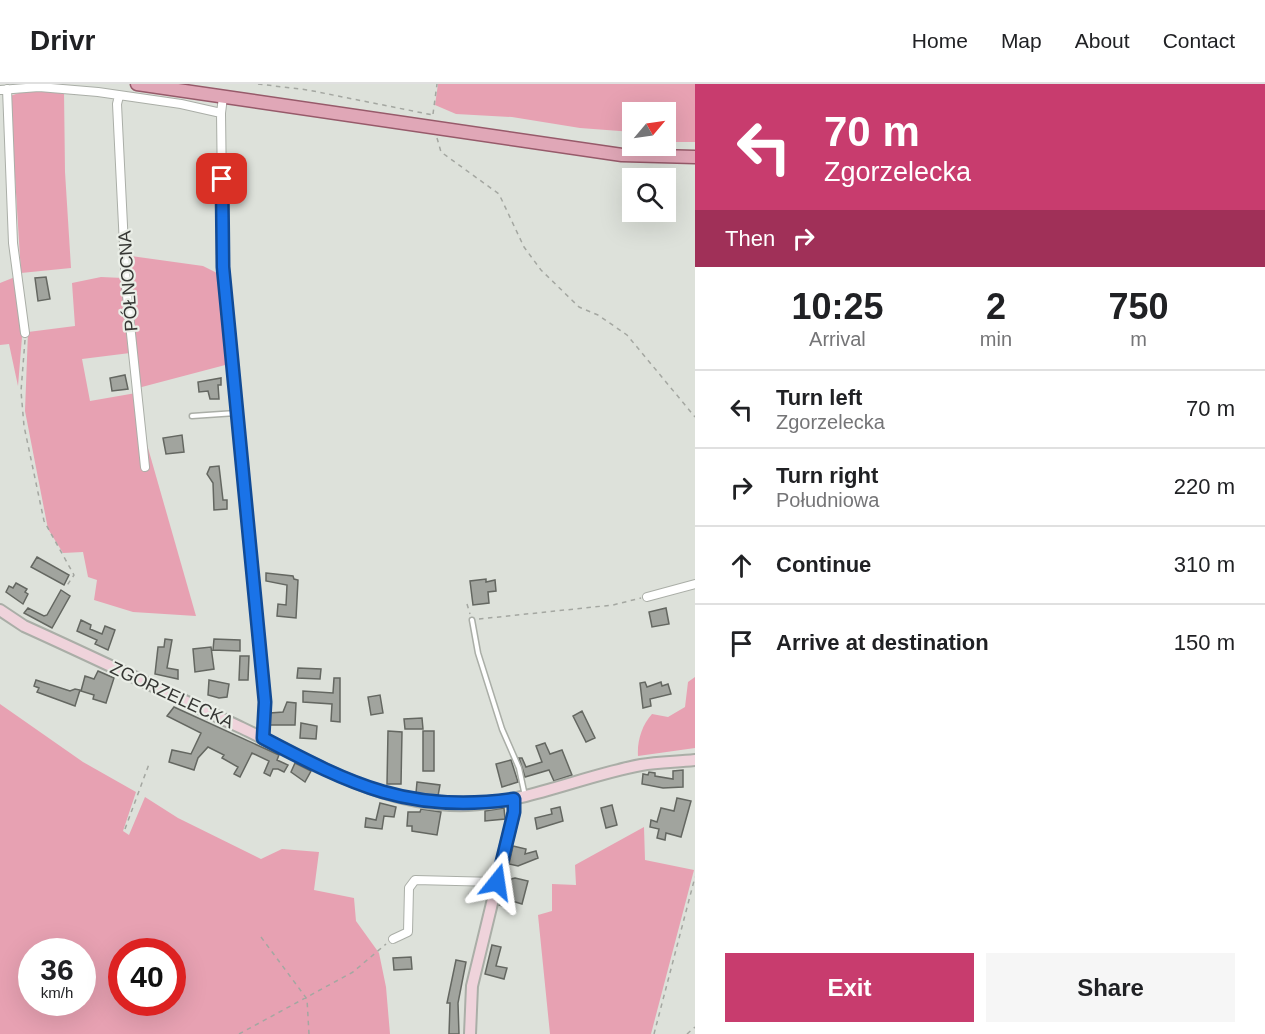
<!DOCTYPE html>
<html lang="en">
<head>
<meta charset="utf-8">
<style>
	body { margin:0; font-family:Arial,sans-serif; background:#f6f6f6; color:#202124; height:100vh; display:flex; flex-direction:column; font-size:22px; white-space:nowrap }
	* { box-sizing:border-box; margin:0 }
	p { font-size:20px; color:#757577 }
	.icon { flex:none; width:33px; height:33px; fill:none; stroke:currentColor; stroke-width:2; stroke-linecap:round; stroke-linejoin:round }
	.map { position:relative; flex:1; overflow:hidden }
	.sheet { display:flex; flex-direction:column; background:#fff; width:570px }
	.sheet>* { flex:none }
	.banner { background:#c83c6e; color:#fff; overflow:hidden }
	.needle { width:39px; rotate:61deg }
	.fabs { position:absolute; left:622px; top:18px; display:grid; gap:12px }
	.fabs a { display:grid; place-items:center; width:54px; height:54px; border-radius:0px; background:#fff; box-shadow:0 6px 24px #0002; font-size:30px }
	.speed { position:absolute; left:18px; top:854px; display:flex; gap:12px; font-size:30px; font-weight:700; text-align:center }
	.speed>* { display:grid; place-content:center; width:78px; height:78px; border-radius:50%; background:#fff; box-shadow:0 6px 24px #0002; line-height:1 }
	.speed small { font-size:15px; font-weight:400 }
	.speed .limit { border:9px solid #d22; background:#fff; color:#111 }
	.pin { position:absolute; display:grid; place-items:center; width:51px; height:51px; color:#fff; margin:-26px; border-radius:12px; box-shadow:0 3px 9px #0006 }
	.me { position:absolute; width:66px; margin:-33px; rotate:15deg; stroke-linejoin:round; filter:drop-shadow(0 0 4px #0008) }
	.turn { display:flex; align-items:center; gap:21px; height:126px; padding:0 30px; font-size:27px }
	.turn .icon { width:78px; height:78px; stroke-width:2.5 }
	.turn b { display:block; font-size:42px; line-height:51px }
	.then { display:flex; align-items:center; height:57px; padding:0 30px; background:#0003; gap:12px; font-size:22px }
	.eta { display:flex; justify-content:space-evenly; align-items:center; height:102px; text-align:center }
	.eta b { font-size:36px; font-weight:800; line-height:42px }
	.primary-button { display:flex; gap:12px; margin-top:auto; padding:12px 30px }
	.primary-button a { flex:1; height:69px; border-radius:0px; background:#c83c6e; color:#fff; font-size:24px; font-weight:800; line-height:69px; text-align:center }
	.primary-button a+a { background:#f6f6f6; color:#202124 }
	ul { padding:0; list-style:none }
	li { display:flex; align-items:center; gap:18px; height:78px; padding:0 30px; border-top:2px solid #e0e0e0 }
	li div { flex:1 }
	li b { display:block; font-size:22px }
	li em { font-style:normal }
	header { display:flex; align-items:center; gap:36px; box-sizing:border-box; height:84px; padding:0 30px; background:#fff; border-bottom:2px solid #e0e0e0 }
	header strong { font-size:28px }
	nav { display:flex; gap:33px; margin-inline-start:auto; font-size:21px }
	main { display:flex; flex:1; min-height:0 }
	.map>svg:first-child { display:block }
	.green { fill:#e7a1b2; fill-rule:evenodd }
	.building { fill:#a1a49e; stroke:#646761; stroke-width:1.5 }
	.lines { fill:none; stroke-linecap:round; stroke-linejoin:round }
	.lane-casing { stroke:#aaaea7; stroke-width:7 }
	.street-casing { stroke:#aaaea7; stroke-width:10 }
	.secondary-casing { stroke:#aaaea7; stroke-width:14 }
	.primary-casing { stroke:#975a6a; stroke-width:15 }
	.path { stroke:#a4a7a1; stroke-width:1.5; stroke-dasharray:4.5 4.5; stroke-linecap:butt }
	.lane { stroke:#fff; stroke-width:4 }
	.street { stroke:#fff; stroke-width:8 }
	.secondary { stroke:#efd3db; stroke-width:10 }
	.primary { stroke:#e0a7b7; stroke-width:12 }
	.route-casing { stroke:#114b97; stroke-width:15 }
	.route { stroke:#1a73e8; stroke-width:10 }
	.labels { text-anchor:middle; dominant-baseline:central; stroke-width:4.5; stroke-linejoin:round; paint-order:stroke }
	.street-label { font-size:18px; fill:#363734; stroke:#eaeee7 }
</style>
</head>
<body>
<header>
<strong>Drivr</strong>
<nav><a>Home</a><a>Map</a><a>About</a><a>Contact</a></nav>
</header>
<main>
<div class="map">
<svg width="695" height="950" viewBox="0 0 695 950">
	<rect width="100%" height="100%" fill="#dde1da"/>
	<!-- green -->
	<path class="green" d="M438,0h257v58h-29v-30h-33v20l-53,-4 -68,-11 -56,-3 -21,-9z
		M31,5l33,2 1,81 6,96 -50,5 -11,-177z
		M131,172l72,10 16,8 10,90 -91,24z
		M15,193l7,60 -4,49 -9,-42 -9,1v-62z
		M101,193l22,1 5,71 2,4 -48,6 8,42 46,-8 8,41 52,182 -63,-4 -39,-12 3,-20 -9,-3 -5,-25 -20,1 -15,-24 -23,-118 3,-79 47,-6 -3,-43z
		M695,593v71l-57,8c-1,-15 4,-31 14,-42l16,3 17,-10 3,-25z
		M0,620l83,58 53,30 -13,39 6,4 16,-38 33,21 83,41 21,-10 37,3 -5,38 40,8 2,23 23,32 7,34 4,47h-390zM32,867h50v51h-50zM122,867h50v51h-50z
		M644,743l1,33 49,10 -43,164h-101l-12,-119 14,-4v-27l24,1 -1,-20z"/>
	<!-- building -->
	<path class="building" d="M46,193l4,22 -12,2 -3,-23z
		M125,291l3,14 -16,2 -2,-13z
		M221,294v7h-3l1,14h-9l-2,-8 -9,1 -1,-10z
		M182,351l2,17 -18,2 -3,-16z
		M219,382l4,34h4v9l-13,1 -1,-27 -6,-9 3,-7z
		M37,473l32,18 -5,10 -33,-18z
		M266,489l27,3 1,3 4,1 -2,38 -19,-2 1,-12 8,1 1,-20 -21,-4z
		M486,495v3l9,-2 1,11 -8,1 1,11 -16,2 -3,-24z
		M16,499l11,6 -2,3 3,2 -5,10 -17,-12 3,-6 4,2z
		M61,506l9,6 -18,32 -28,-15 4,-5 16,8 3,-1z
		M666,524l3,16 -17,3 -3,-15z
		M81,536l10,5 -1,4 12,5 3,-8 10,4 -7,20 -13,-6 2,-4 -20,-9z
		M165,555l7,1 -5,28 11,2v9l-23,-5 3,-27h6z
		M214,555l26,1v11l-27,-1z
		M211,563l3,22 -19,3 -2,-23z
		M240,572h9l-1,24h-9z
		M298,584l23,1 -1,10 -23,-1z
		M98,587l16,7 -8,25 -13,-4 1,-4 -13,-4 4,-15 9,3z
		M334,594h6v44l-9,-1 1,-17 -29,-2v-11l30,2z
		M36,596l34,11 5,-2 5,1 -5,16 -38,-14 2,-4 -5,-2z
		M209,596l20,4 -2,13 -8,1 -11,-3z
		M645,598l2,5 14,-5 1,4 6,-2 3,10 -21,5 1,7 -8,2 -3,-25z
		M380,611l3,18 -12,2 -3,-18z
		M287,618l9,1 -1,22h-25v-12l13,-1z
		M174,623l105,48 -2,5 11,5 -4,7 -6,-3h-5l-3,7 -6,-3 5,-12 -17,-8 -12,24 -6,-3 4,-7 -16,-9 2,-3 -16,-8 -10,11 -4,12 -25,-8 3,-12 19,4 10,-21 -34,-17z
		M582,627l13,27 -9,4 -13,-26z
		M422,634l1,11h-18l-1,-10z
		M301,639l16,3 -1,13 -16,-1z
		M388,647l14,1 -1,52h-14z
		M423,647h11v40h-11z
		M545,659l5,11 12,-4 10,25 -18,6 -5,-11 -24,7 -6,-19h3l4,9 16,-5 -6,-16z
		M511,676l7,22 -16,5 -6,-23z
		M295,679l16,8 -6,11 -14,-10z
		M683,686v17l-20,1 -21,-4 1,-10 5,1 1,-3 6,1v3l18,3v-8z
		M417,698l23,3 -2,11 -22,-3z
		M677,714l14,3 -10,36 -15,-4 -1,7 -8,-2 2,-9 -9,-2 1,-7 6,2 4,-14 13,3z
		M380,719l16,4 -2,10 -10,-1 -2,13 -17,-2 1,-9 10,2z
		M612,721l5,20 -11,3 -5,-20z
		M560,723l3,14 -26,8 -2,-11 17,-4 -1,-5z
		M504,724l1,11 -20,2v-10z
		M421,725l20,3 -4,23 -25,-4v-5h-5l1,-14h12z
		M513,762l13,3 -1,5 11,-3 2,7 -20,8 -9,-2z
		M515,794l13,3 -6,23 -10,-3 -2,7 -11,-3 5,-19 4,2 3,-9z
		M492,861l9,2 -5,19 11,2 -3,11 -19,-5z
		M411,873l1,12 -18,1 -1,-12z
		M456,876l10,2 -8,41 1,31h-10l1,-31h-3z"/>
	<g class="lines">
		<!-- lane casing -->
		<g class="lane-casing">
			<path id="lane" d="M192,332l44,-3
				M472,536l6,33 24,76 17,39 6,28"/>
		</g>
		<!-- street casing -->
		<g class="street-casing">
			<path id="street" d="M7,5l6,154 12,90
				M0,6l39,-3 59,5 83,12 40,9
				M119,12l-2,8 9,182 19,181
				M223,13l-2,16 2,154 42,435 -2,36
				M647,513l48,-13
				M393,855l15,-7 1,-44 6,-8 82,2"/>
		</g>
		<!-- secondary casing -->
		<g class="secondary-casing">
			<path id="secondary" d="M0,526l24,16c73,33 146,68 218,102 73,35 142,80 226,77 60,-3 114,-29 173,-40 17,-3 36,-3 54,-5
				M470,950l2,-48 42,-174v-13"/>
		</g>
		<!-- primary casing -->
		<g class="primary-casing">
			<path id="primary" d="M137,0l485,71 73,2"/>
		</g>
		<!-- path -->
		<path class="path" d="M258,0l50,6 125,25
			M433,30l4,-30
			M437,54l4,14 58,42 25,53 17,23 38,37 19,8 29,20 68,82
			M25,256l-4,51 3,35 20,95 30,54 -8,12
			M467,520l3,10
			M479,535l134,-14 28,-7
			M125,745l24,-65
			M261,853l46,62 2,35
			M239,950l114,-62 33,-28
			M654,950l41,-157
			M687,950l8,-7"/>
		<!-- lane -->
		<use href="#lane" class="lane"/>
		<!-- street -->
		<use href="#street" class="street"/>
		<!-- secondary -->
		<use href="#secondary" class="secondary"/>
		<!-- primary -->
		<use href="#primary" class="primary"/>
	</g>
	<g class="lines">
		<!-- route casing -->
		<g class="route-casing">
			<path id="route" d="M222,95l1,88 42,435 -2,36c89,47 147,76 251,61v13l-17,70"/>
		</g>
		<!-- route -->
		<use href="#route" class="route"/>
	</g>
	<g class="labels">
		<!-- street labels -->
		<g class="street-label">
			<text transform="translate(128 197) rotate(-94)">PÓŁNOCNA</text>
			<text transform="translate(172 611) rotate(25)">ZGORZELECKA</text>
		</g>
	</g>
</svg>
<div class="fabs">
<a><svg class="needle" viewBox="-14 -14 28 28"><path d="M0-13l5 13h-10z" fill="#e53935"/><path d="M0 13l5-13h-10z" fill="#757577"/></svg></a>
<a><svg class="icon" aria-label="search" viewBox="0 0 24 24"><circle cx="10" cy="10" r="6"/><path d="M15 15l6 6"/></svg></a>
</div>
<div class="speed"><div>36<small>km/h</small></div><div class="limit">40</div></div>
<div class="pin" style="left:222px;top:95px;background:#d93025"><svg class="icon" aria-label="arrive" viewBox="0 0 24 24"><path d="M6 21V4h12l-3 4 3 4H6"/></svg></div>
<svg class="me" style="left:497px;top:798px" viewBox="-20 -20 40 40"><path d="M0-17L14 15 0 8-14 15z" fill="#1a73e8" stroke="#fff" stroke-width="4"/></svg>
</div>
<section class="sheet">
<div class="banner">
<div class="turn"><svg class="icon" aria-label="left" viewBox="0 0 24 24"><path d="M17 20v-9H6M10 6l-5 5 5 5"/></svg><div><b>70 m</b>Zgorzelecka</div></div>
<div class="then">Then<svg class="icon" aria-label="right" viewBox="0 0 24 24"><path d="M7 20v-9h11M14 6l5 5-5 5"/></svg></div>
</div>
<div class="eta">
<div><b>10:25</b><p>Arrival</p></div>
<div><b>2</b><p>min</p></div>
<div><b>750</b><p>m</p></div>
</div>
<ul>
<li><svg class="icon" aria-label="left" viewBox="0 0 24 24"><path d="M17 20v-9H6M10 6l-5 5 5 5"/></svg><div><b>Turn left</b><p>Zgorzelecka</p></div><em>70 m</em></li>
<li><svg class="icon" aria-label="right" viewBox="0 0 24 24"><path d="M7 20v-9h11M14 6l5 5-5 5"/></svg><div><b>Turn right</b><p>Południowa</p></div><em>220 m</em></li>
<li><svg class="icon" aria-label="ahead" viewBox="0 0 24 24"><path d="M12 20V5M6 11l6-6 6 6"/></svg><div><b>Continue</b></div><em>310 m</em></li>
<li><svg class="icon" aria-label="arrive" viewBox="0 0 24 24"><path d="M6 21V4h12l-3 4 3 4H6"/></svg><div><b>Arrive at destination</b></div><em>150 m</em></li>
</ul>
<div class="primary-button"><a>Exit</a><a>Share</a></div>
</section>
</main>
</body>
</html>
